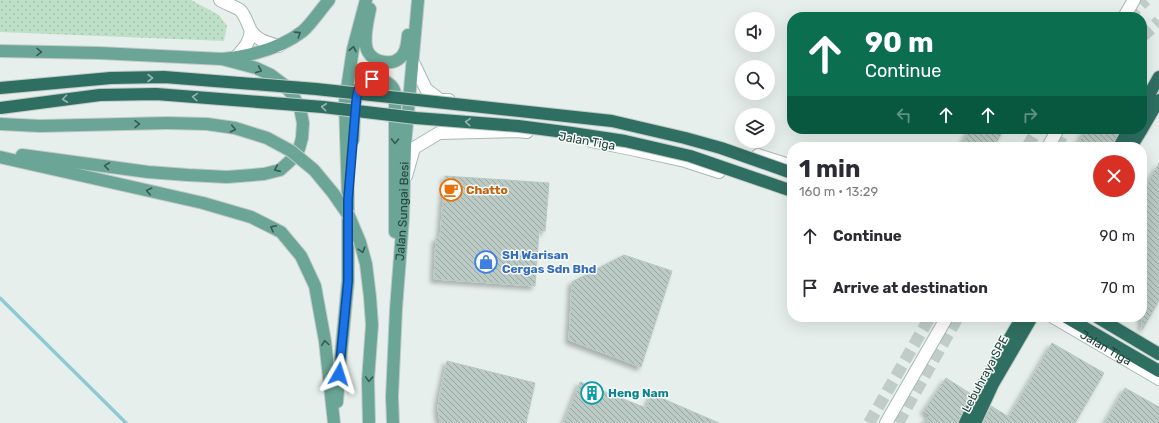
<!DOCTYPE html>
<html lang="en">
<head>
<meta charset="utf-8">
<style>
	body { margin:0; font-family:Rubik,sans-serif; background:#f2f2f3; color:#2b2b33; height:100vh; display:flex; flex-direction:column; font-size:15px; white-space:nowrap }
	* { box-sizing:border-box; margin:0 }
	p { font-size:13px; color:#7c7c81 }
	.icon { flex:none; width:22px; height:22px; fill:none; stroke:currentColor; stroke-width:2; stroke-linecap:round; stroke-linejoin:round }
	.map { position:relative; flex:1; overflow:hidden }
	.sheet { position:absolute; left:787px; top:142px; width:360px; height:180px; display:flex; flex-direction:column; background:#fff; border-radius:16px; box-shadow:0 4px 16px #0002 }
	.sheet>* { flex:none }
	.hud { position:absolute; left:787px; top:12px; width:360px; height:122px; border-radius:16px; box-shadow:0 4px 16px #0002; background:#0b6e4f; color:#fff; overflow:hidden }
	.fabs { position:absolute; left:735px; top:12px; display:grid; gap:8px }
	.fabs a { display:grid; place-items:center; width:40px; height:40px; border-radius:50%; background:#fff; box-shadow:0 4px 16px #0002; font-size:20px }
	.pin { position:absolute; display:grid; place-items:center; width:34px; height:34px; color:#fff; margin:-17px; border-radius:8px; box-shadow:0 2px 6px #0006 }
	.me { position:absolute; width:44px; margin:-22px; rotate:6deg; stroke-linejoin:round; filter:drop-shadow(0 0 3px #0008) }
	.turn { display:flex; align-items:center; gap:14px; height:84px; padding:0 12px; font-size:18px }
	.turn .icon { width:52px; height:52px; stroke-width:2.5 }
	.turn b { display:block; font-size:28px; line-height:34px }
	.lanes { display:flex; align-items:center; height:38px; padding:0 12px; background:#0003; justify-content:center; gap:20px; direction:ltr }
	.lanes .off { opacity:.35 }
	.round { display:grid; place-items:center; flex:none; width:42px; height:42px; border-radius:21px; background:#f2f2f3 }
	.summary { display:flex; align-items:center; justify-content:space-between; height:68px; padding:0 12px }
	h1 { font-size:24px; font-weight:700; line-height:30px }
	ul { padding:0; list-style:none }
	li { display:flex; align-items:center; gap:12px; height:52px; padding:0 12px }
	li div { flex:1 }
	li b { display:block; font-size:15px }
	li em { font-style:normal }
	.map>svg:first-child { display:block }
	.grass { fill:url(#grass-dots) }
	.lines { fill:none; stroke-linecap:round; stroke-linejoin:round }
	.stream { stroke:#8ec9d4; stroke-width:3.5 }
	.building { fill:url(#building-back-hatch); stroke:#b8c9c2; filter:url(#shadow) }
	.highway-tunnel { stroke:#bfccc8; stroke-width:12; stroke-dasharray:12 6; stroke-linecap:butt }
	.minor-casing { stroke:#a8b8b2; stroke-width:14 }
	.major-casing { stroke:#c2cac8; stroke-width:14 }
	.highway-casing { stroke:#c2cac8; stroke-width:14 }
	.minor { stroke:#fff; stroke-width:12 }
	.major { stroke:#6aa596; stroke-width:12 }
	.highway { stroke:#2f6f62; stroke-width:12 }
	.major-bridge-casing { stroke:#c2cac8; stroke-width:14; stroke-linecap:butt }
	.highway-bridge-casing { stroke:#c2cac8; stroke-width:14; stroke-linecap:butt }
	.major-bridge { stroke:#6aa596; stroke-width:12 }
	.highway-bridge { stroke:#2f6f62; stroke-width:12 }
	.oneway { stroke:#365b51 }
	.oneway2 { stroke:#93b5ae }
	.route-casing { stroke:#114b97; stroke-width:10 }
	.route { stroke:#1a73e8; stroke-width:7 }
	.labels { text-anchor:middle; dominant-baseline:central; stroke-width:3; stroke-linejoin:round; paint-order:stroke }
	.street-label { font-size:12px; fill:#24423a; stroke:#f7fbf9 }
	.food-label { font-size:12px; font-weight:bold; fill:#c56008; stroke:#f7fbf9; text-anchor:start }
	.shop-label { font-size:12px; font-weight:bold; fill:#366cbe; stroke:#f7fbf9; text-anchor:start }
	.culture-label { font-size:12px; font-weight:bold; fill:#0d838f; stroke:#f7fbf9; text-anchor:start }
</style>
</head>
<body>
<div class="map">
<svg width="1159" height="423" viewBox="0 0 1159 423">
	<defs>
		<pattern id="grass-dots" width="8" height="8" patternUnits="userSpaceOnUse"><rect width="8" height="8" fill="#bfe0c8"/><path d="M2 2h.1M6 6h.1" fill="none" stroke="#a4c1ad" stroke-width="1.8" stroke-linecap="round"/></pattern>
		<pattern id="building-back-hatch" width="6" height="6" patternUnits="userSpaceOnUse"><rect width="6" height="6" fill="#bbcac4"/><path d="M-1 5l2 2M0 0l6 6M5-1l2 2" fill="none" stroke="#98a6a0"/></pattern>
		<filter id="shadow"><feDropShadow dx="-3.5" dy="3.5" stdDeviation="2" flood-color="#0004"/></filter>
	</defs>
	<rect width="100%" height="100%" fill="#e6efeb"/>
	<!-- grass -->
	<path class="grass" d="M0,0h191l28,15 8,11 -3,15 -224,-9z"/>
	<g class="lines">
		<!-- stream -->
		<path class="stream" d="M0,298l126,125"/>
	</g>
	<!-- building -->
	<path class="building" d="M970,129h34l-10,18h-34z
		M1086,129h34l-8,18h-27l-7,-4z
		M1159,163v138l-17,29v-137z
		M445,176l104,7 -4,48h-6l-4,55 -101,-7 2,-41h4z
		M624,255l48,16 -31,96 -72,-27 3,-58z
		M1052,343l52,30 -29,50h-92l8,-17 18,11z
		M447,361l88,22 -9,40h-86l-2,-14 1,-11z
		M946,378l25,16 -13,29h-34l6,-8 -6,-4z
		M580,382l66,26 6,-14 67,29h-155z
		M1125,388l34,19v16h-54z"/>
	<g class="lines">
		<!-- highway-tunnel -->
		<path class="highway-tunnel" d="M1128,17l18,-17
			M1142,37l17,-16
			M1027,147l11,-18
			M1056,147l10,-18
			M869,423l61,-106
			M898,423l60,-106"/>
		<!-- minor casing -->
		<g class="minor-casing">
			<g id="minor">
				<path d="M220,0c6,4 14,6 20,10 5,5 7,12 10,19 6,11 18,14 29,17"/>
				<path d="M1124,17l10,-17"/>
				<path d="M236,57c8,-9 13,-13 15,-26"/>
				<path d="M413,62l13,27 14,11h9"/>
				<path d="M591,141l40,8 54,12 34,11"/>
				<path d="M1048,147l10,-18"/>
				<path d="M758,155l34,11"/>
				<path d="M406,176l8,-28 25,-15 77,-2 11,1"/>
				<path id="s1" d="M1053,317l106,62"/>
				<path d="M886,423l61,-106"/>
			</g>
		</g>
		<!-- major casing -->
		<g class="major-casing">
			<g id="major">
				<path d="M370,9c-2,11 -8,32 -2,43 6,10 23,14 32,6 7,-6 7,-15 8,-23"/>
				<path d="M0,51l99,2 123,6c28,-3 58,-10 81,-28 9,-8 18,-22 26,-31"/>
				<path d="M0,124l40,2 127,-3"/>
				<path d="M353,140c1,-13 0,-42 6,-52 5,-8 13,-10 22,-8 7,2 13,6 14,14v138"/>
				<path d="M22,155l126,17 40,3 39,2 37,-3 16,-4 11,-10 8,-11 3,-11 1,-15 -3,-15 -8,-14 -9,-10 -12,-9 -15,-7 -34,-9"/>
				<path d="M0,157l203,46 48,14 30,15 20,24 14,30 10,55 9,82"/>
				<path d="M337,402l2,-27 9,-94v-81l-3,-98 8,-53 13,-49"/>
				<path id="s2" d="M393,423l-1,-26 4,-88 7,-91 2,-73 13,-145"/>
			</g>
		</g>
		<!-- highway casing -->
		<g class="highway-casing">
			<path id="highway" d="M0,88l111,-10
				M1142,107l17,-30
				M1142,129l17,-29
				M1119,147l10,-18
				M1131,147l11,-18
				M1066,317l93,54
				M1097,317l62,37
				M965,423l20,-42 37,-64
				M975,423l18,-39 39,-67"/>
		</g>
		<!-- minor -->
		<use href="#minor" class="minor"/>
		<!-- major -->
		<use href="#major" class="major"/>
		<!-- highway -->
		<use href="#highway" class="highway"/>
		<!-- major-bridge casing -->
		<g class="major-bridge-casing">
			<path id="major-bridge" d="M167,123l40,1 28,4 32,10 24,13 23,19 19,23 16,23 11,26 6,22 4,33 2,28 -4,55 1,43"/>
		</g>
		<!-- highway-bridge casing -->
		<g class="highway-bridge-casing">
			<path id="highway-bridge" d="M111,78l53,-1 152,12 296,32 73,17 36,10 71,25
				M0,108l100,-13 56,-1 167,13 93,11 102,8 54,7 53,8 65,15 102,35"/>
		</g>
		<!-- major-bridge -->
		<use href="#major-bridge" class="major-bridge"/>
		<!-- highway-bridge -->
		<use href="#highway-bridge" class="highway-bridge"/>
	</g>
	<!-- one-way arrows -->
	<defs><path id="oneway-chevron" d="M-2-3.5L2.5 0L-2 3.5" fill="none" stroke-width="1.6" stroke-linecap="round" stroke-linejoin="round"/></defs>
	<g class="oneway">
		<use href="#oneway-chevron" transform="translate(298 34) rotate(-33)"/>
		<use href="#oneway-chevron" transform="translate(353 49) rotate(-79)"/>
		<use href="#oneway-chevron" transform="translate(39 52) rotate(1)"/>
		<use href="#oneway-chevron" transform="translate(259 70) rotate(23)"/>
		<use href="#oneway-chevron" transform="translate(137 124) rotate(-2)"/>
		<use href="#oneway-chevron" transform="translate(233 129) rotate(12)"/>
		<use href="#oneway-chevron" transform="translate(395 141) rotate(91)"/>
		<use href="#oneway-chevron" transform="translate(107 166) rotate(-172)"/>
		<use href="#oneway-chevron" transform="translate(277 169) rotate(156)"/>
		<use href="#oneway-chevron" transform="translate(149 191) rotate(-167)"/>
		<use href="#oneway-chevron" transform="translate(273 228) rotate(-153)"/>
		<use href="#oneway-chevron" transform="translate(362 250) rotate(73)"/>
		<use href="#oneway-chevron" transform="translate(325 343) rotate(-98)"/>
		<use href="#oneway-chevron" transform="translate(369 379) rotate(92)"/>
	</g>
	<g class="oneway2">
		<use href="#oneway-chevron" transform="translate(150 78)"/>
		<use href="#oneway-chevron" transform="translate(195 97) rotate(-175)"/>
		<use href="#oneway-chevron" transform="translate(65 99) rotate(173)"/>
		<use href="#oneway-chevron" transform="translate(324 107) rotate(-174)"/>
		<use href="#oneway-chevron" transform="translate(468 122) rotate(-175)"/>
	</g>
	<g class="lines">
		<!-- route casing -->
		<g class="route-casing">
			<path id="route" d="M339,374l9,-93v-81l8,-97c1,-12 2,-20 16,-24"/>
		</g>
		<!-- route -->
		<use href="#route" class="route"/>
	</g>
	<!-- icons -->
	<defs>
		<g id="cafe-ring" transform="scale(1.15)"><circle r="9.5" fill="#f7fbf9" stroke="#e8710a" stroke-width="1.5"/><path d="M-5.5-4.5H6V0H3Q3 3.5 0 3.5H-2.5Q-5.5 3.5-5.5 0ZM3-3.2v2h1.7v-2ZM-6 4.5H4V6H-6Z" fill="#e8710a"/></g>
		<g id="shop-ring" transform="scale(1.15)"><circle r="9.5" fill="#f7fbf9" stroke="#3f7fe0" stroke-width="1.5"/><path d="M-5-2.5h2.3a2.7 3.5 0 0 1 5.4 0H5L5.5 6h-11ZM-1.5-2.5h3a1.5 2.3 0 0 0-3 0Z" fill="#3f7fe0"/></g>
		<g id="building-ring" transform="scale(1.15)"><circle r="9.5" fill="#f7fbf9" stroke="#0f9aa8" stroke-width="1.5"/><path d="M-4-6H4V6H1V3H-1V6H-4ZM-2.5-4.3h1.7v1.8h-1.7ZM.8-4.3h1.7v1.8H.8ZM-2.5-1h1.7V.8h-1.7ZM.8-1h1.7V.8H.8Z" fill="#0f9aa8"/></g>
	</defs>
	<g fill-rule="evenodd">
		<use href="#cafe-ring" x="451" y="190"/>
		<use href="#shop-ring" x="486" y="262"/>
		<use href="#building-ring" x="592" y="393"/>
	</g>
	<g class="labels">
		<!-- street labels -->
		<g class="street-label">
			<text transform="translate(587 141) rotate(10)">Jalan Tiga</text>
			<text stroke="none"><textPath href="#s2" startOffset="212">Jalan Sungai Besi</textPath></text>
			<text stroke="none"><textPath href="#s1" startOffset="61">Jalan Tiga</textPath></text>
			<text transform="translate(985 374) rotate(-62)">Lebuhraya SPE</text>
		</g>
		<!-- food labels -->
		<g class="food-label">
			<text x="466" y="190">Chatto</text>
		</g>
		<!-- shop labels -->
		<g class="shop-label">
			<text x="502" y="255">SH Warisan<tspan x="502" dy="14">Cergas Sdn Bhd</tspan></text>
		</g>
		<!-- culture labels -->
		<g class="culture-label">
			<text x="608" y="393">Heng Nam</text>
		</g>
	</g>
</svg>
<div class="fabs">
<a><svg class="icon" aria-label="sound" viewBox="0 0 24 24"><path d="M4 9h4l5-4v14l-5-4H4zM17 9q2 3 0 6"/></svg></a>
<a><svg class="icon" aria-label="search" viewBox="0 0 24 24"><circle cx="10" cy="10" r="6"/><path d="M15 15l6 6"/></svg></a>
<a><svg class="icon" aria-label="layers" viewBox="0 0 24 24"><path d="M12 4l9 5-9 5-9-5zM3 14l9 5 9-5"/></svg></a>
</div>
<div class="pin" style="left:372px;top:79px;background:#d93025"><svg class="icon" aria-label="arrive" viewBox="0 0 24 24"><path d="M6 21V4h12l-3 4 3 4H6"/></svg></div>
<svg class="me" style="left:339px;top:374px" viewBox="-20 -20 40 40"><path d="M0-17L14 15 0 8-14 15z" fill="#1a73e8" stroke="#fff" stroke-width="4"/></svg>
<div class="hud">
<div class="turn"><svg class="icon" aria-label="ahead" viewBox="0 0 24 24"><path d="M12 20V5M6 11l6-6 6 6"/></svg><div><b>90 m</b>Continue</div></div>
<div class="lanes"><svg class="icon off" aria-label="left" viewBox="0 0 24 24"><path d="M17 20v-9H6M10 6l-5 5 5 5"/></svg><svg class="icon" aria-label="ahead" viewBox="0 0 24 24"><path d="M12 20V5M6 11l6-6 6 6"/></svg><svg class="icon" aria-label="ahead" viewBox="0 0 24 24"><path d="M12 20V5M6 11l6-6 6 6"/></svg><svg class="icon off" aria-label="right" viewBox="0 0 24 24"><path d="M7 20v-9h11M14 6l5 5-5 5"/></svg></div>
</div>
<section class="sheet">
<div class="summary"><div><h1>1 min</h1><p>160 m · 13:29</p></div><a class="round" style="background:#d93025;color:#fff"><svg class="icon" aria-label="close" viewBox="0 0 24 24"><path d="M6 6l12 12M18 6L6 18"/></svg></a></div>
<ul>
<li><svg class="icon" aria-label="ahead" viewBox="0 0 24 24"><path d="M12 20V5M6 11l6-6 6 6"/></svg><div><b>Continue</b></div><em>90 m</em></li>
<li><svg class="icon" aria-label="arrive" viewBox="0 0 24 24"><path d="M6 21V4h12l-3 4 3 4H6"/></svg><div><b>Arrive at destination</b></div><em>70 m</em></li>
</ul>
</section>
</div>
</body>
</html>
